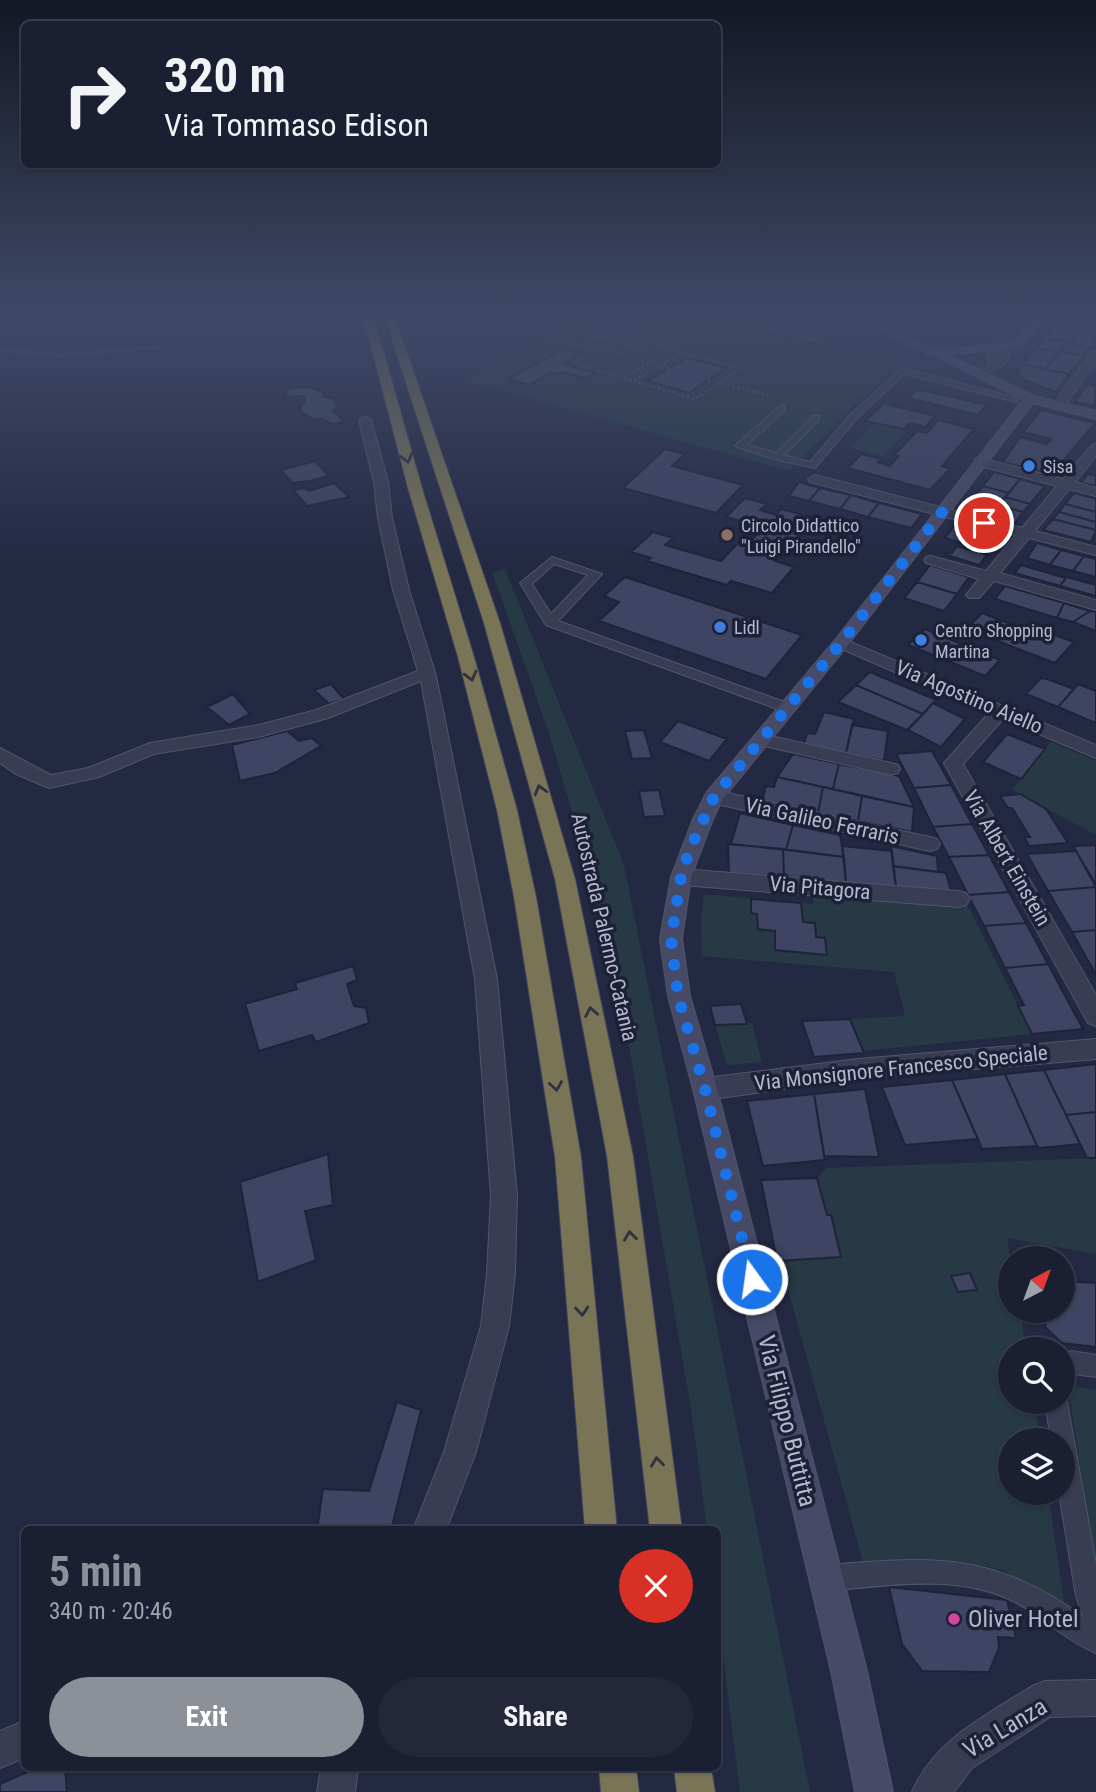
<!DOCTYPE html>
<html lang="en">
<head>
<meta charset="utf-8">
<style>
	body { margin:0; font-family:"Roboto Condensed",sans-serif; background:#24273a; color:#f1f3f6; height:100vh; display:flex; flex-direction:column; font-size:26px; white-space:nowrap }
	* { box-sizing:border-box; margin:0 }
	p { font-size:23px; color:#a0a2ac }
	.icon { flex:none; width:38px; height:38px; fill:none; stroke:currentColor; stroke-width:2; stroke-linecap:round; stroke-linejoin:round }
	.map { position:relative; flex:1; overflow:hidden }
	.drawer { position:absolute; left:21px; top:1526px; width:700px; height:245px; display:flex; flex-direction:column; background:#1b1f32; border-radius:10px; box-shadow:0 2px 5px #0004,0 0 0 2px #393d4d }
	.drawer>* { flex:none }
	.guide { position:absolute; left:21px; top:21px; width:700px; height:147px; border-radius:10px; box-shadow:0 2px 5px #0004,0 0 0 2px #393d4d; background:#1b1f32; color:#f1f3f6; overflow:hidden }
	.needle { width:46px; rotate:41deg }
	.tools { position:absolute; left:998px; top:1246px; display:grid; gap:14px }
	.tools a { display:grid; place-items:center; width:77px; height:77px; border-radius:50%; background:#1b1f32; box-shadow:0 2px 5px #0004,0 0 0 2px #393d4d; font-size:35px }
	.pin { position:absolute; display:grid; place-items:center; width:60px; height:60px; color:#fff; margin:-30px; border:4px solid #fff; border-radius:50%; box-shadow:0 2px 7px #0007 }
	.me { position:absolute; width:77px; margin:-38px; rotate:346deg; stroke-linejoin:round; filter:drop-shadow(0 0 5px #0008) }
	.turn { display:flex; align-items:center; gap:24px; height:147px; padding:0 28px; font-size:32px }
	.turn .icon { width:91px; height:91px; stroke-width:2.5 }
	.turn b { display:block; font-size:49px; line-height:60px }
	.round { display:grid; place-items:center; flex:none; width:74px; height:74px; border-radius:37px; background:#24273a }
	.overview { display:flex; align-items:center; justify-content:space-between; height:119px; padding:0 28px }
	h1 { font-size:42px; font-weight:700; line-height:52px; color:#8c9099 }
	.button { display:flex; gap:14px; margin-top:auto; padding:14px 28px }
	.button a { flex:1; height:80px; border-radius:42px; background:#8c9099; color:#fff; font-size:28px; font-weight:700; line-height:80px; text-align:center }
	.button a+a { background:#24273a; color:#f1f3f6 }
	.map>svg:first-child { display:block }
	.green { fill:#263944 }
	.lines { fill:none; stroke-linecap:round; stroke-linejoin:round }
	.stream { stroke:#353e69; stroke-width:4.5 }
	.building { fill:#3e4461; stroke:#1f233a; stroke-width:2 }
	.service-casing { stroke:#51556a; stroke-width:2 }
	.pedestrian-casing { stroke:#51556a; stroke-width:23 }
	.minor-casing { stroke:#51556a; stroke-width:2 }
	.tertiary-casing { stroke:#51556a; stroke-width:2 }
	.secondary-casing { stroke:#51556a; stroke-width:2 }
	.motorway-casing { stroke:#40445a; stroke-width:2 }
	.path { stroke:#445661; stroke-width:2.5; stroke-dasharray:2.5 2.5; stroke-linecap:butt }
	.service { fill:#393d53; fill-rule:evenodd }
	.pedestrian { stroke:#393d53; stroke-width:21 }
	.minor { fill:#393d53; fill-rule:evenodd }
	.tertiary { fill:#393d53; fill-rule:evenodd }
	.secondary { fill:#464a66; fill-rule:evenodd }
	.motorway { fill:#797455; fill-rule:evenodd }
	.oneway { stroke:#2f323e }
	.route { stroke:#1a73e8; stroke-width:12; stroke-dasharray:0 21.6 }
	.shop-dot { fill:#3f7fe0; stroke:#1d2138; stroke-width:2.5 }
	.education-dot { fill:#8d6e63; stroke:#1d2138; stroke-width:2.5 }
	.hotel-dot { fill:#d1479c; stroke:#1d2138; stroke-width:2.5 }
	.labels { text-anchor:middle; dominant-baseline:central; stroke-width:7; stroke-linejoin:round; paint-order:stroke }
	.far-poi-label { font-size:18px; fill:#b6b9cd; stroke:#1d2138; text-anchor:start }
	.street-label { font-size:21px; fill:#b6b9cd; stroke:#1d2138 }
	.near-street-label { font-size:24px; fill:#b6b9cd; stroke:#1d2138 }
	.near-poi-label { font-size:24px; fill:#b6b9cd; stroke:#1d2138; text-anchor:start }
</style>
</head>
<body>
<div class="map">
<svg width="1096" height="1792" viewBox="0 0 1096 1792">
	<rect width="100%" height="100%" fill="#242943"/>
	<!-- green -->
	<path class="green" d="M588,315h95l213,49 -107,107 -324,-91z
		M874,424l32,8 -23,24 -33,-8z
		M505,569l119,296 186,927h-70l-22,-176v-86l-11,-1 -15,-114 -64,-375 -37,-164 -43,-146 -56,-158z
		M1051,742l45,19v74l-84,-45z
		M813,892l155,14 64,128 -169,17 -13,-32 55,-3 -11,-44 -192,-16 -1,-35 3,-27 109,10z
		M752,1023l10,39 -35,3 -12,-40z
		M1096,1158v96l-89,-16 4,20 -1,53h10l6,38h-16v53h24l6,38h-30v53h38l17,115 -62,-38 -41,-9 -98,5 -82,-299 -5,-6 64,-4 -9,-42h-5l-10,-37 10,-10z
		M1078,1387l18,3v185l-27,-183z"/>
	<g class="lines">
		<!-- stream -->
		<path class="stream" d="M0,350l60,5 99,-8"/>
	</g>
	<!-- building -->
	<path class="building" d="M609,325l27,7 -8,4 -10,-2 -16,9 -10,-3 -6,4 -7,-2z
		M769,325l19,4 6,-4 13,3 -3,2 16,4 -4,3 10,2 -6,6 -60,-14z
		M1055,326l26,5 -10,12 -26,-5z
		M1081,331l15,3v5l-6,8 -19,-4z
		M1045,338l22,4 -9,10 -21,-4z
		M1067,342l4,1 19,4 -7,9 -23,-5z
		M1037,348l21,4 -13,17 -23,-5z
		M564,349l16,4 -18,11 33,9 -9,5 -22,-6 -5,2 -8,-2 -22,13 -21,-6z
		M1059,352l24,4 -14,18 -24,-5z
		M686,358l40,10 -37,25 -41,-12z
		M1022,364l23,5 24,5 -13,18 -34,-13 -4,-6z
		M1088,384l8,2 -2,20 -19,-4z
		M308,387l15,5 1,5 8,1 7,10 -6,2 11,12 -12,2 -9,-5h-11l-13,-9 6,-10 -2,-4 -19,1 5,-9z
		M917,390l14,2 55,13 -8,10 -70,-17z
		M885,403l2,1 48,12 -10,11 -15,-4 -6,6 -39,-8z
		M1041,410l54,13 -43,51 -49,-12 17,-25 27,7 4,-5 -28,-7z
		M938,420l36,9 -32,37 8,3 -20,21 -82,-22 13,-14 21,5 -4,3 12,4 9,-10 -5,-1 23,-24 10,2z
		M665,449l20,5 -13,12 71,19 -27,28 -93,-25z
		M315,461l14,15 -19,5 -18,2 -11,-13z
		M994,472l26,7 -11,14 -26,-7z
		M1088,474l8,2v10l-15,-3z
		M1020,479l25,7 -15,18 -25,-7z
		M799,482l21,6 -11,13 -20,-5z
		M334,483l15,14 -42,9 -14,-16 11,-2 6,3z
		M983,486l26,7 -8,10 -26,-7z
		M820,488l31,7 -11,14 -31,-8z
		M1074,493l22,6v13l-31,-8z
		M851,495l28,8 -11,14 -28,-8z
		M975,496l26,7 -12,13 -26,-7z
		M1005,497l25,7 -7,8 -25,-7z
		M745,498l22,6 -7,6 16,5 5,-6 33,9 -31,37 -3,-1 -5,7 19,6 -22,26 -41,-12 -4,4 -80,-24 4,-3 -20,-6 22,-20 20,6 -8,7 56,16 19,-20 8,3 15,-17 -37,-10z
		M879,503l43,11 -11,14 -43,-11z
		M1065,504l31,8v10l-37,-10z
		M998,505l25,7 -8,11 -26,-7z
		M1059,512l37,10v8l-43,-11z
		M1053,519l43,11 -5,12 -48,-12z
		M958,521l23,6 -14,18 -22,-7z
		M981,527l25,6 -16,18 -23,-6z
		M1037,543l24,7 -11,15 -23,-7z
		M957,546l30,9 -8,10 -32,-10 -2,-2h7z
		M1061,550l23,6 -11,15 -23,-6z
		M1084,556l12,3v18l-23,-6z
		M930,565l39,12 -12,17 -40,-12z
		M1021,565l45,13 -6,8 -45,-13z
		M625,577l177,58 -36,44 -167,-58 20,-19 -15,-6z
		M1067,577l29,8v11l-36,-10z
		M917,582l40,12 -13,17 -40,-13z
		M1005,586l59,17 -7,15 -62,-19z
		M1064,603l26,8 -17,11 -16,-4z
		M1090,611l6,1v19l-23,-9z
		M982,613l63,24 4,-4 25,9 -19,21 -89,-34z
		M925,629l75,31 -15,16 -77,-31z
		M870,672l57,24 9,4 -13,14 -67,-29z
		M1041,678l6,1 27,10 -16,18 -32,-13z
		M331,684l13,15 -15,5 -15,-14z
		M1078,684l18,7v32l-38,-16z
		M856,685l67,29 -16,16 -69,-28z
		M233,694l17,20 -21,11 -22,-18z
		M933,703l32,16 -24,28 -33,-17z
		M824,712l30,7 -8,34 -42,-9 3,-11 8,1z
		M678,721l49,18 -18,22 -49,-19z
		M852,725l36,6 -4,30 -38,-8z
		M644,730l8,28 -20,1 -7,-28z
		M287,731l12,10 13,-3 9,8 -46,27 -35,8 -8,-36z
		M1007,734l38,15 -24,30 -38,-17z
		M932,751l19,34 -37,3 -18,-34z
		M793,754l46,10 -6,25 -56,-12z
		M839,764l60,12 15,31 -81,-18z
		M777,777l46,10 -5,26 -56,-12 4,-15 8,1z
		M951,785l21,39 -39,3 -19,-39z
		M823,787l39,9 -4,25 -40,-8z
		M659,790l6,26 -21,1 -5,-26z
		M1020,794l26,15 22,34 -39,3 -5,-9h6l-18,-29h-4l-8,-12z
		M862,796l52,11 -2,25 -54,-11z
		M740,813l53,12 -7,25 -55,-6z
		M972,824l17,31 -40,2 -16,-30z
		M793,825l47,10 4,22 -58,-7z
		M728,844l55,5 1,28 -55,-4z
		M1096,845v40l-23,-39z
		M842,846l50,5 4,36 -50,-4z
		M891,846l46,10 1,16 -45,-6z
		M783,849l61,8 2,26 -62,-6z
		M1076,851l20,36 -48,4 -21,-37z
		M989,855l20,37 -41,3 -19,-38z
		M893,866l53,7 5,18 -55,-4z
		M1096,887v43l-24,2 -24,-41z
		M1009,892l17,31 -42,3 -16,-31z
		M751,899l50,4 2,19 12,1 1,14 9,1 2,17 -52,-5v-19l-17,-2 -1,-15 -6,-1z
		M1026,923l22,41 -43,4 -21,-42z
		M1096,930v45l-24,-43z
		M1048,964l35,65 -51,5 -14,-28 6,-1 -19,-37z
		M353,966l4,14 -10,4 7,22 12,2 3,15 -53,19 -4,-7 -53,16 -14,-47 52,-15 -2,-6z
		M741,1004l6,20 -32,1 -5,-19z
		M850,1019l14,34 -50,4 -12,-36z
		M1096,1064v48l-30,3 -22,-45z
		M1044,1070l22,45 14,29 -40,4 -3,-2 -32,-72z
		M1005,1074l32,72 -55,3 -30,-69z
		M952,1080l26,59 -73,6 -23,-58z
		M865,1089l14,68 -55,-1 -10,-62z
		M814,1094l11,66 -62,6 -16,-65z
		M1096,1112v46h-9l-21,-43z
		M328,1154l5,51 -28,6 11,49 -58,22 -18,-100z
		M817,1178l10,37h4l10,42 -64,4 -16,-81z
		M1010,1252l23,1v5h-22z
		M970,1273l7,17 -19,2 -7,-16z
		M1062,1281l34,2v64l-34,-4 -16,-15 -3,-17h19z
		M397,1402l24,8 -30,120h-74l6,-41 46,2z
		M889,1587l118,13 9,38 -18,-1 1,11 -10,24 -67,-1 -20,-27z
		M37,1768h28l2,24h-67v-8z"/>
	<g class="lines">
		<!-- service casing -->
		<g class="service-casing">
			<path id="service" d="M1024,315h13l10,5 -4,2z
				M994,355l7,2 -8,13 -18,5v-4l12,-5z
				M902,368l130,34 -4,3 -124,-31 -48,45 -41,49 -41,-9 -39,-13 46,-41 3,1v4l-37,35 29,8 37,-37h6v4l-35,35 26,7 40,-47z
				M552,557l50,17 -44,47 235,84 2,3 -2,3h-10l-237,-86 -26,-42zM554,564l34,11 -37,39 -19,-30z
				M1071,1351l25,4v22l-23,-3 -11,5v-24z
				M1062,1393l5,9 29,162v89c-30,-12 -54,-38 -83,-52 -57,-28 -128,-15 -188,-10l-9,-4 -4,-9 4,-9 9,-4c111,-8 162,-15 258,51l-7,-20 -17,-103h3v-53h-11l-6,-38h17z"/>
		</g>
		<!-- pedestrian casing -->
		<g class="pedestrian-casing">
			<path id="pedestrian" d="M997,357l3,-8"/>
		</g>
		<!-- minor casing -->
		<g class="minor-casing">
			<path id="minor" d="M1043,317l53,11v6l-57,-12v-4z
				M1096,351v11l-34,47h-8v-6l38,-51z
				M365,416l6,4 17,62 4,36 17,72 27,86 61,303 20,217 -2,78 -6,52 -33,126 -30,78h-33l31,-78 37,-126 6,-52 4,-78 -16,-217 -54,-298 -93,37 -69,19 -105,17 -55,23 -50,11 -33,-14 -16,-11v-15l51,27 37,-7 62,-25 109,-18 57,-15 102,-39 -25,-81 -15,-72 -4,-36 -15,-62z
				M1096,444v12l-21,26 21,6v8l-27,-7 -34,42 61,16v8l-67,-17 -29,35 96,27v10l-102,-29 -15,17h-10l-3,-3 13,-16 -53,-16 -2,-3 2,-3 5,-1 55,15 30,-36 -206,-53 -2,-3 7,-4 207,53 35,-42 -82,-21v-6l5,-1 83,21 29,-34z
				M841,638l255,107v13l-93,-39 -40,45 133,231v31l-8,-3 -144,-260 45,-50 -154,-67 -2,-3z
				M762,734l129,29 7,2 2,4 -2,4 -7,2 -135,-31 -3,-4 3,-4z
				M714,790l216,47 7,2 3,5 -3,5 -7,2 -223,-49 -3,-5 3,-5z
				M681,869l278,22 7,2 4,6 -4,6 -7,2 -278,-22 -7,-3 -3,-5 3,-5z
				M1096,1039v20l-238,20 -153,21 -9,-3 -3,-8 3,-8 9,-3 153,-19z
				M1096,1680v36l-46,1 -78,51 -18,24h-42c22,-52 75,-77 120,-106l13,-5z
				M24,1721v37l-24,10v-37z
				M321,1768h37l-3,24h-38z"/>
		</g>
		<!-- tertiary casing -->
		<g class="tertiary-casing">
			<path id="tertiary" d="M852,315h14l74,38 -9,2z"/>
		</g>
		<!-- secondary casing -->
		<g class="secondary-casing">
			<path id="secondary" d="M1041,315h11l-28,29 -9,4 -67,7 86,41 62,15v8l-63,-16 -186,243 -125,154 -9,19 -22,58 -9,62 8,57 27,93 150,582 26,121h-38l-24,-121 -138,-582 -25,-93 -8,-57 11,-62 22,-58 14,-27 128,-152 188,-240 -93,-47 5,-3 74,-7 7,-3z"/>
		</g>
		<!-- motorway casing -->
		<g class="motorway-casing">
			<path id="motorway" d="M363,315h10l49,173 52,169 43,153 19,87 45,260 36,373h-32l-30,-373 -41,-260 -17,-87 -39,-153 -50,-169z
				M384,315h10l106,308 75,256 58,277 49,374h-32l-43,-374 -52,-277 -71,-256z
				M599,1768h37l3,24h-38z
				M674,1768h37l4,24h-38z"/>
		</g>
		<!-- path -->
		<path class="path" d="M621,336l-47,27 49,15
			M632,339l39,10
			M611,342l37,7
			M578,345l50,10 21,8 23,-13 10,2 -23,14 10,3
			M648,364l-25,14 11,3 25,-15
			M708,380l63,16
			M634,381l61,18 46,-31 -59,-16"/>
		<!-- service -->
		<use href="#service" class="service"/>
		<!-- pedestrian -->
		<use href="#pedestrian" class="pedestrian"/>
		<!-- minor -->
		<use href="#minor" class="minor"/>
		<!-- tertiary -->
		<use href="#tertiary" class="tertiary"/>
		<!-- secondary -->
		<use href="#secondary" class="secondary"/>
		<!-- motorway -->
		<use href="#motorway" class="motorway"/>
	</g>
	<!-- one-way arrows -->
	<defs><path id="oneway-chevron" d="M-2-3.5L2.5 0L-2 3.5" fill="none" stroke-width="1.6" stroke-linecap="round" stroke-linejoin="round" transform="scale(1.75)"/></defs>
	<g class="oneway">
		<use href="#oneway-chevron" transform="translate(407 458) rotate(75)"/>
		<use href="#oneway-chevron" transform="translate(471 676) rotate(75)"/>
		<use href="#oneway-chevron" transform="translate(540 790) rotate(-106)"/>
		<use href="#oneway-chevron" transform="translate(591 1012) rotate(-101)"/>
		<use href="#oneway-chevron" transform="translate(556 1086) rotate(81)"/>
		<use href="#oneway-chevron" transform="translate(630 1236) rotate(-97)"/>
		<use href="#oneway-chevron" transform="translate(582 1311) rotate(85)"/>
		<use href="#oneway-chevron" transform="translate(657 1462) rotate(-97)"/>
	</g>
	<!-- sky -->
	<linearGradient id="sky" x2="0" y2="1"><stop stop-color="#141725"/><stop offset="0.56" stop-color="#3f4966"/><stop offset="1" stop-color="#3f4966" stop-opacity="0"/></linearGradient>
	<rect width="1096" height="566" fill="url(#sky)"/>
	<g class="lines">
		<!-- route -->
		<path class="route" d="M752,1279l-47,-190 -27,-93 -7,-57 10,-62 8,-26 25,-54 127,-154 101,-131 42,11"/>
	</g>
	<!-- markers -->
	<g class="shop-dot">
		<circle cx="1029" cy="466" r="7"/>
		<circle cx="720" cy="627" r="7"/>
		<circle cx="921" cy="640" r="7"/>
	</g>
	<circle class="education-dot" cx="727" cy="535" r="7"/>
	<circle class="hotel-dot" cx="954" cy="1619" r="7"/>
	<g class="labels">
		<!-- far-poi labels -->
		<g class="far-poi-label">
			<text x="1043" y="466">Sisa</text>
			<text x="741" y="525">Circolo Didattico<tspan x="741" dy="21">"Luigi Pirandello"</tspan></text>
			<text x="734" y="627">Lidl</text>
			<text x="935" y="630">Centro Shopping<tspan x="935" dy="21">Martina</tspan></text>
		</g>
		<!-- street labels -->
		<g class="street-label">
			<text transform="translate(969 697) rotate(23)">Via Agostino Aiello</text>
			<text transform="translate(822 821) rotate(12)">Via Galileo Ferraris</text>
			<text transform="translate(1007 858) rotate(60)">Via Albert Einstein</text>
			<text transform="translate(820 888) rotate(5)">Via Pitagora</text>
			<text transform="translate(604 927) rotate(77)">Autostrada Palermo-Catania</text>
			<text transform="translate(901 1068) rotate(-6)">Via Monsignore Francesco Speciale</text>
		</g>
		<!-- near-street labels -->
		<g class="near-street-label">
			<text transform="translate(787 1421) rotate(76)">Via Filippo Buttitta</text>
			<text transform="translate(1005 1728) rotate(-31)">Via Lanza</text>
		</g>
		<!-- near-poi labels -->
		<g class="near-poi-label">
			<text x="968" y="1619">Oliver Hotel</text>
		</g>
	</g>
</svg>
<div class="tools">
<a><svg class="needle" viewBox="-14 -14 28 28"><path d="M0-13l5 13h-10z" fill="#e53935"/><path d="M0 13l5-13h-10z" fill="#a0a2ac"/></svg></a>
<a><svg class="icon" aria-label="search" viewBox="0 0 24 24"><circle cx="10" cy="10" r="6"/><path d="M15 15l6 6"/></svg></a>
<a><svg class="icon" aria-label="layers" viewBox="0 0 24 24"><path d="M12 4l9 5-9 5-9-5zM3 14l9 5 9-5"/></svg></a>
</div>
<div class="pin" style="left:984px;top:523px;background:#d93025"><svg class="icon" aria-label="arrive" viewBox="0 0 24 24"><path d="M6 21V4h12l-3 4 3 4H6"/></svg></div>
<svg class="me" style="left:752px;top:1279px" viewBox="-20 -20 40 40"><circle r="17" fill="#1a73e8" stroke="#fff" stroke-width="3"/><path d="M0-11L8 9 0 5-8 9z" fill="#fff"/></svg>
<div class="guide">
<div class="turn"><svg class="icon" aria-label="right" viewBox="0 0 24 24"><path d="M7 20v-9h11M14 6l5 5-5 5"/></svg><div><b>320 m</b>Via Tommaso Edison</div></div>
</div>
<section class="drawer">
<div class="overview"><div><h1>5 min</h1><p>340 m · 20:46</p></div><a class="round" style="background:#d93025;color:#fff"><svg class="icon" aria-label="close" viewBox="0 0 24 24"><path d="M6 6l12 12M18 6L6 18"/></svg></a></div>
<div class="button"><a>Exit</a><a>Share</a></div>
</section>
</div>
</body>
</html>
